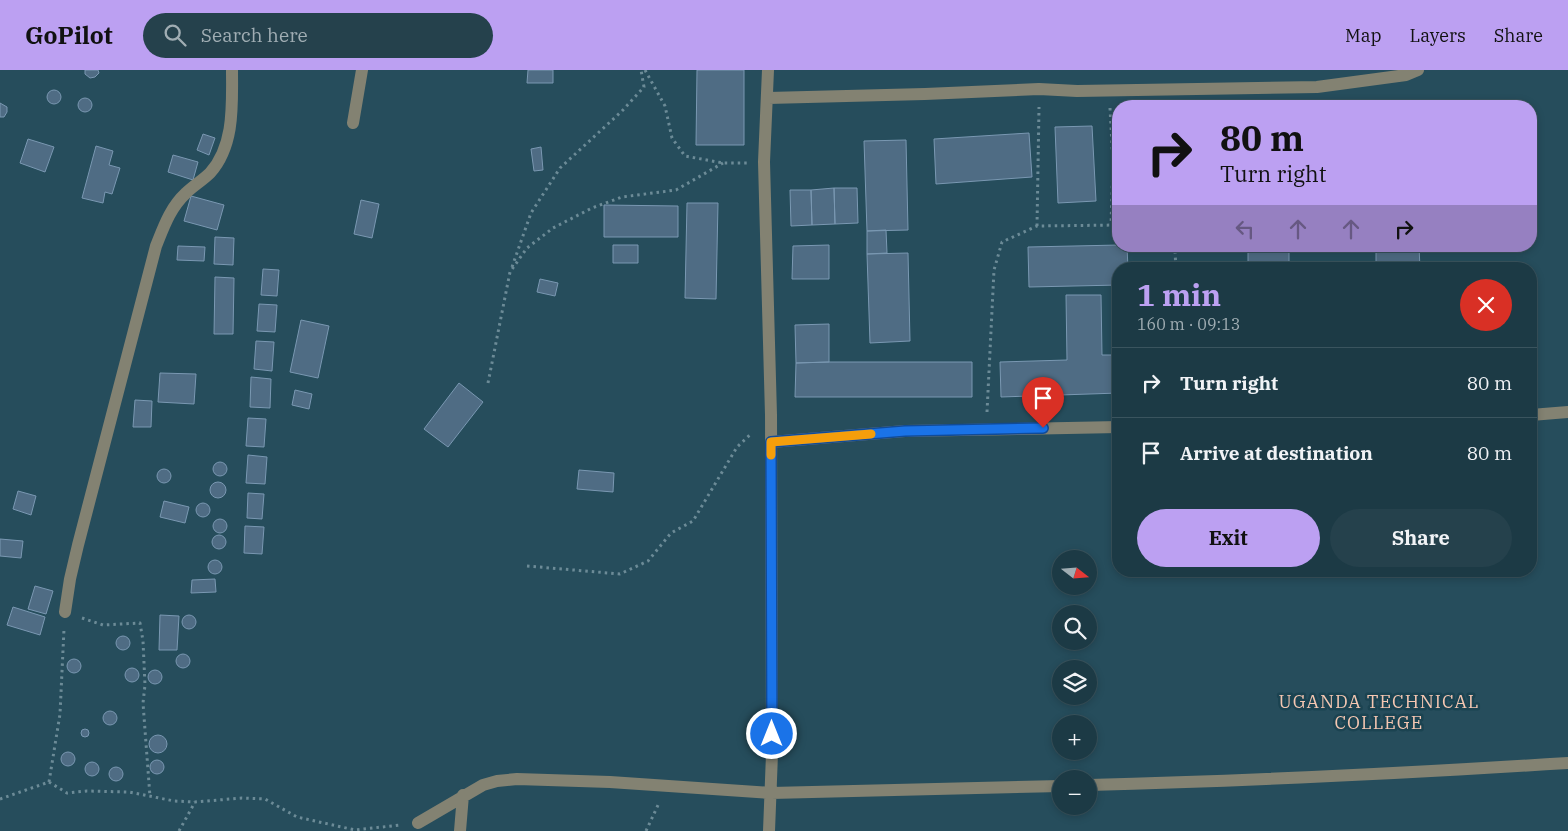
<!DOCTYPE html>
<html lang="en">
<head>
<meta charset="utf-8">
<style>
	body { margin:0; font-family:"IBM Plex Serif",serif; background:#25414c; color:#f1f3f6; height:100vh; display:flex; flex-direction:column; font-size:19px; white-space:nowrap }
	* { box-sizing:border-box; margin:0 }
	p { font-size:16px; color:#a0adb3 }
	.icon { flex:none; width:28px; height:28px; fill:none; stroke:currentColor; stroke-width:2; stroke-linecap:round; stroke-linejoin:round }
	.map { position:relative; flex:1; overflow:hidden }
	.drawer { position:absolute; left:1112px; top:192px; width:425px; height:315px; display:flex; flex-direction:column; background:#1c3a45; border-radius:20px; box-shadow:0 2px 8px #0003,0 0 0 1px #3a545e }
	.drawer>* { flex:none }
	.hud { position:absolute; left:1112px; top:30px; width:425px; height:152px; border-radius:20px; box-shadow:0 2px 8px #0003,0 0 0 1px #3a545e; background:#bca0f2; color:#111; overflow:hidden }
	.needle { width:32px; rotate:107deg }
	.fabs { position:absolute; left:1052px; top:480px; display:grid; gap:10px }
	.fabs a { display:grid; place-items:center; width:45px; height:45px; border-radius:50%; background:#1c3a45; box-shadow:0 2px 8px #0003,0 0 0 1px #3a545e; font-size:25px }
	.pin { position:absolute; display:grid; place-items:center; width:42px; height:42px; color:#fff; margin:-51px -21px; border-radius:50% 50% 50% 0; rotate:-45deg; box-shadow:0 0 5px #0007 }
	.pin .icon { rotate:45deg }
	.me { position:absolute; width:55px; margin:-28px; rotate:0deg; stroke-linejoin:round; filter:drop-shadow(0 0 4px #0008) }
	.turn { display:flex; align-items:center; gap:18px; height:105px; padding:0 25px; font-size:22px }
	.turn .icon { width:65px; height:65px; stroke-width:2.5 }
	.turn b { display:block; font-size:35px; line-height:42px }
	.lanes { display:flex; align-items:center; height:48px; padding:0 25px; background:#0003; justify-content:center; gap:25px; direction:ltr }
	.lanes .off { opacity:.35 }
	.round { display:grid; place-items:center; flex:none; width:52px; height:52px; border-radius:26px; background:#25414c }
	.summary { display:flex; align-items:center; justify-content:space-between; height:85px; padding:0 25px }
	h1 { font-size:30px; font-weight:800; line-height:38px; color:#bca0f2 }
	.button { display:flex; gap:10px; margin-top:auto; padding:10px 25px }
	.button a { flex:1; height:58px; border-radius:30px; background:#bca0f2; color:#111; font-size:20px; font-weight:800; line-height:58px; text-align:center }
	.button a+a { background:#25414c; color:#f1f3f6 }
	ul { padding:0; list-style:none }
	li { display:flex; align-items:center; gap:15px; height:70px; padding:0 25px; border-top:1px solid #3a545e }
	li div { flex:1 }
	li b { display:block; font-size:19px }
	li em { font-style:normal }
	header { display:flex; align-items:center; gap:30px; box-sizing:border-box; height:70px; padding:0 25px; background:#bca0f2; color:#111 }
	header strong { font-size:24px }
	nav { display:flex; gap:28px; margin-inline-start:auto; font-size:18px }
	.search { width:350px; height:45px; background:#25414c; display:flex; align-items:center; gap:12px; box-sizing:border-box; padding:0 18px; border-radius:28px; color:#a0adb3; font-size:19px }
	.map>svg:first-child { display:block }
	.building { fill:#4f6c84; stroke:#7a98b2 }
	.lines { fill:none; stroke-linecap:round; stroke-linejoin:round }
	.path { stroke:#6c8b97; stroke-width:3; stroke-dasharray:2.5 4; stroke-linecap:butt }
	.minor { stroke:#838272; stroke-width:12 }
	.route-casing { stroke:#114b97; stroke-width:12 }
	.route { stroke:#1a73e8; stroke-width:9 }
	.slow { stroke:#f59e0b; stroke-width:9 }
	.labels { text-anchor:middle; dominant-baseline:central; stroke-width:5; stroke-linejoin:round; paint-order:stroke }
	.quarter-label { font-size:18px; letter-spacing:1px; fill:#f5c7b2; stroke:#1b4351 }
</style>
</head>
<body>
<header>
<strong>GoPilot</strong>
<div class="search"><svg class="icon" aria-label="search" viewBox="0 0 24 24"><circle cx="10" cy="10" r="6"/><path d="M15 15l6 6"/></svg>Search here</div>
<nav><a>Map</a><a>Layers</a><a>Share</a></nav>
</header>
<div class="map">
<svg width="1568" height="761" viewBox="0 0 1568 761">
	<rect width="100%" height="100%" fill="#264d5c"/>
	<!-- building -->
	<path class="building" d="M85,0h13l1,3 -4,4 -5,1 -5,-4z
		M528,0h25v13h-26z
		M697,0h47v75h-48z
		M47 27a7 7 0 1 1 14 0a7 7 0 1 1-14 0Z
		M78 35a7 7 0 1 1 14 0a7 7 0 1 1-14 0Z
		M0,33l7,4v5l-3,5h-4z
		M1092,56l4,75 -38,2 -3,-76z
		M1029,63l3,44 -96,7 -2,-45z
		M203,64l12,4 -6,17 -12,-5z
		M28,69l26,8 -9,25 -25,-9z
		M906,70l2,90 -41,1 -3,-90z
		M96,76l17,5 -4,14 11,3 -8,26 -7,-2 -2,11 -21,-5z
		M541,77l2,23 -9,1 -3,-22z
		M173,85l25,7 -5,18 -25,-8z
		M834,118h23l1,35 -23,1z
		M834,118l1,36 -23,1 -1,-35z
		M790,120h21l1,35 -21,1z
		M191,126l33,9 -7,25 -33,-9z
		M361,130l18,4 -7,34 -18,-4z
		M687,133h31l-2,96 -31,-1z
		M604,135l74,1v31h-74z
		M886,160l1,23 -20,1v-23z
		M215,167l19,1 -1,27 -19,-1z
		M613,175h25v18h-25z
		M829,175v34h-37l1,-33z
		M1119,175v1h8l1,23h-9v16l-90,2 -1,-40z
		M178,176l27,1 -1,14 -27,-1z
		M1248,176h41v23h-41z
		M1376,176h43l1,23h-44z
		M908,183l2,88 -40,2 -3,-89z
		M263,199l16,1 -2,26 -16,-1z
		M215,207l19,1 -1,56h-19z
		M540,209l18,4 -3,13 -18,-4z
		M1066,225h35l1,60h17v38l-118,4 -1,-35 67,-2z
		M259,234l18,1 -2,27 -18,-1z
		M301,250l28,6 -11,52 -28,-6z
		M829,254v38l-33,1 -1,-38z
		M256,271l18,1 -2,29 -18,-2z
		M829,292h143v35h-177l1,-34z
		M160,303l36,1 -2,30 -36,-2z
		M251,307l20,2 -1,29 -20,-1z
		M459,313l24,19 -35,45 -24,-18z
		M295,320l17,4 -3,15 -17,-4z
		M135,330l17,1 -1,26h-18z
		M248,348l18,1 -2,28 -18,-1z
		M248,385l19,2 -2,27 -19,-1z
		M213 399a7 7 0 1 1 14 0a7 7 0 1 1-14 0Z
		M157 406a7 7 0 1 1 14 0a7 7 0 1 1-14 0Z
		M579,400l35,3 -1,19 -36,-3z
		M210 420a8 8 0 1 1 16 0a8 8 0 1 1-16 0Z
		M18,421l18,5 -5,19 -18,-6z
		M248,423l16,1 -2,25 -15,-1z
		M164,431l25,6 -4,16 -25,-6z
		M196 440a7 7 0 1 1 14 0a7 7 0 1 1-14 0Z
		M213 456a7 7 0 1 1 14 0a7 7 0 1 1-14 0Z
		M245,456l19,1 -2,27 -18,-1z
		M212 472a7 7 0 1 1 14 0a7 7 0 1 1-14 0Z
		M0,469l23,2 -2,17 -21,-2z
		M208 497a7 7 0 1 1 14 0a7 7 0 1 1-14 0Z
		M215,509l1,13 -25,1 1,-13z
		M35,516l18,5 -7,23 -18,-5z
		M13,537l32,10 -5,18 -33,-10z
		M160,545l19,1 -2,34h-18z
		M182 552a7 7 0 1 1 14 0a7 7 0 1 1-14 0Z
		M116 573a7 7 0 1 1 14 0a7 7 0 1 1-14 0Z
		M176 591a7 7 0 1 1 14 0a7 7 0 1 1-14 0Z
		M67 596a7 7 0 1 1 14 0a7 7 0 1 1-14 0Z
		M125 605a7 7 0 1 1 14 0a7 7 0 1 1-14 0Z
		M148 607a7 7 0 1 1 14 0a7 7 0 1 1-14 0Z
		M103 648a7 7 0 1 1 14 0a7 7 0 1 1-14 0Z
		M81 663a4 4 0 1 1 8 0a4 4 0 1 1-8 0Z
		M149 674a9 9 0 1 1 18 0a9 9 0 1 1-18 0Z
		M61 689a7 7 0 1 1 14 0a7 7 0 1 1-14 0Z
		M150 697a7 7 0 1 1 14 0a7 7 0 1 1-14 0Z
		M85 699a7 7 0 1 1 14 0a7 7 0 1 1-14 0Z
		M109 704a7 7 0 1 1 14 0a7 7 0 1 1-14 0Z"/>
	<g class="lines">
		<!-- path -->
		<path class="path" d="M645,0l20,36 7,32 13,18 38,7h24
			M1110,38l3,56 -2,60
			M1037,156l2,-119
			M1171,176l4,5 1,18
			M512,197l19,-54 29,-45 62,-57 22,-24 -3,-17
			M488,313l22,-111 17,-24 26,-20 39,-20 30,-11 54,-7 47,-27
			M987,342l7,-142 8,-28 35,-16 82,-1
			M527,496l93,8 28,-13 23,-28 22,-12 44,-74 15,-14
			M82,548l21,7 37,-2 3,18 2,44 -2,18 7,94
			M49,712l11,-68 4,-85
			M49,712l18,11 20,-2 42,1 45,9 21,1 47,-4 23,1 32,18 58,13 45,-5
			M0,729l49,-17
			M179,761l16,-29
			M646,761l13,-28"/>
		<!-- minor -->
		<path class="minor" d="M768,0l-4,92 7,253 1,339 -3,77
			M768,28l157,-4 114,-5 38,2 240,-4 89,-12 12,-5
			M353,53l9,-53
			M1531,345l37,-3
			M771,372l134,-11 214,-4
			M65,542l5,-33 8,-34 78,-299c8,-20 14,-38 30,-53 7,-7 17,-13 24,-20 25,-28 22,-69 22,-103
			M1089,715c160,-4 319,-12 479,-22
			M418,753l65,-38 14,-4 20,-2 93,3 161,11 290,-7
			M460,761l3,-36"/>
	</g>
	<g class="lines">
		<!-- route casing -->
		<g class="route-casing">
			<path id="route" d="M772,664l-1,-292 134,-11 138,-3"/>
		</g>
		<!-- route -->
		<use href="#route" class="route"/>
		<!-- slow -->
		<path class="slow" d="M771,385v-13l100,-8"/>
	</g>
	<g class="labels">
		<!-- quarter labels -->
		<g class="quarter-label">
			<text x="1379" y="631">UGANDA TECHNICAL<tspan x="1379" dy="21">COLLEGE</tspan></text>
		</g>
	</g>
</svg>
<div class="fabs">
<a><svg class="needle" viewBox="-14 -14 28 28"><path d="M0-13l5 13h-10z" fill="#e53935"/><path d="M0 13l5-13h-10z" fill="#a0adb3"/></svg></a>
<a><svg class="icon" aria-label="search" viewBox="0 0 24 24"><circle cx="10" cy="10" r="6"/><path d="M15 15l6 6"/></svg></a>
<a><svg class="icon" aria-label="layers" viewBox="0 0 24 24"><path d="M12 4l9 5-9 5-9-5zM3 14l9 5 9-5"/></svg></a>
<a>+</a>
<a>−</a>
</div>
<div class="pin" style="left:1043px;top:358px;background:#d93025"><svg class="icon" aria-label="arrive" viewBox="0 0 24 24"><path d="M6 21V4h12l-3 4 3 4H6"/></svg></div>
<svg class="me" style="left:772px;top:664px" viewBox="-20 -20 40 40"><circle r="17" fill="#1a73e8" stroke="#fff" stroke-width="3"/><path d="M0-11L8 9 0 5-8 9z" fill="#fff"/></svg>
<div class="hud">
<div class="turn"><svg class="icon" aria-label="right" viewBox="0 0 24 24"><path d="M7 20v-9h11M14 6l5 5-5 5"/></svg><div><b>80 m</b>Turn right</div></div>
<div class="lanes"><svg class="icon off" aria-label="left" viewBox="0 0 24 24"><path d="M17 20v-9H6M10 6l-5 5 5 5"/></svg><svg class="icon off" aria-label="ahead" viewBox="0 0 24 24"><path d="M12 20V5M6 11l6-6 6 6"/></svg><svg class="icon off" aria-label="ahead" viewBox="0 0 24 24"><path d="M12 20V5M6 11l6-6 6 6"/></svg><svg class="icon" aria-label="right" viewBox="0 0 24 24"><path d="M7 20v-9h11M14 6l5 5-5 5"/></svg></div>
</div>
<section class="drawer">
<div class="summary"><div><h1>1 min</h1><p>160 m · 09:13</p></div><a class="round" style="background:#d93025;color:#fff"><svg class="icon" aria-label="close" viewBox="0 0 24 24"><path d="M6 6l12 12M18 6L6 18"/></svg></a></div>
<ul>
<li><svg class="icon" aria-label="right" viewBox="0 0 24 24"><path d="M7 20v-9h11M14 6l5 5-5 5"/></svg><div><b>Turn right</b></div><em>80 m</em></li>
<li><svg class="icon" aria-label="arrive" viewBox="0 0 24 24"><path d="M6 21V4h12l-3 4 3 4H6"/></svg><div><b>Arrive at destination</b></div><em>80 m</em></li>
</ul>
<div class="button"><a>Exit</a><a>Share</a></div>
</section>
</div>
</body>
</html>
